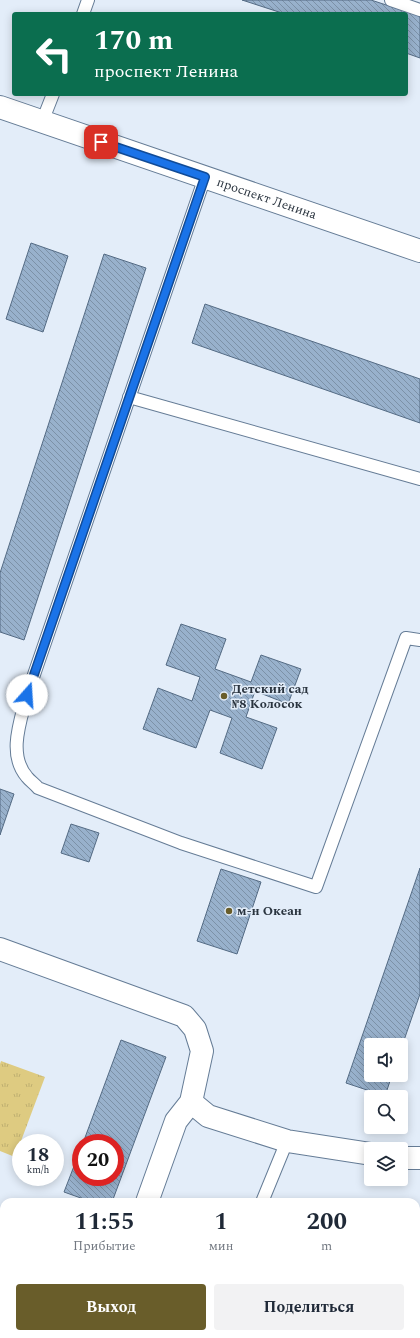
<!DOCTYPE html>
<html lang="ru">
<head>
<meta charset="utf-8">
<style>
	body { margin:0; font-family:Spectral,serif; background:#f2f2f3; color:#1f2937; height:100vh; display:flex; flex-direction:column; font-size:15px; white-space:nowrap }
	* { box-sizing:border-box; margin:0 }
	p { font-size:13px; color:#747a83 }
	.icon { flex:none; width:22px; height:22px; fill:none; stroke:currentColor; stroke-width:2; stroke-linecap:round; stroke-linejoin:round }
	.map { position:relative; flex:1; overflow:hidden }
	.details { position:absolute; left:0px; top:1198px; width:420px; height:140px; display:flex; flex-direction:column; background:#fff; border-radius:12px 12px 0 0; box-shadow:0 2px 10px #0003 }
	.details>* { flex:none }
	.banner { position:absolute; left:12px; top:12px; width:396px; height:84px; border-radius:4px; box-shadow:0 2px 10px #0003; background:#0b6e4f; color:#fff; overflow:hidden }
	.buttons { position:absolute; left:364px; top:1038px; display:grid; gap:8px }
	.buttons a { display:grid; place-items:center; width:44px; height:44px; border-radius:4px; background:#fff; box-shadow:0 2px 10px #0003; font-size:20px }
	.speed { position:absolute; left:12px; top:1134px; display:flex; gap:8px; font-size:20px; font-weight:700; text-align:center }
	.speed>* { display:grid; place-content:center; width:52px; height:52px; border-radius:50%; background:#fff; box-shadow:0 2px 10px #0003; line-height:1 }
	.speed small { font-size:10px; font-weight:400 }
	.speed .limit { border:6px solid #d22; background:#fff; color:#111 }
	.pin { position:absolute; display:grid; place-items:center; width:34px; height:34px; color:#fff; margin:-17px; border-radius:8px; box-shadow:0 2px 6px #0006 }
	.me { position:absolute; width:44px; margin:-22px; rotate:19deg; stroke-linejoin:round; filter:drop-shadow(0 0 3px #0008) }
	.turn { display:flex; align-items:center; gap:14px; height:84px; padding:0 16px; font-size:18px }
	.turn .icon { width:52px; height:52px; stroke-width:2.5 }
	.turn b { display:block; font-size:28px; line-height:34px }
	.eta { display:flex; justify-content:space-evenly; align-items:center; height:68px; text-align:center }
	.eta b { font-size:24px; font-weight:700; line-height:28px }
	.button { display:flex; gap:8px; margin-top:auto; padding:8px 16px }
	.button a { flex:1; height:46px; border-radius:4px; background:#695d2a; color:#fff; font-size:16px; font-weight:700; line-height:46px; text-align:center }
	.button a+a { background:#f2f2f3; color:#1f2937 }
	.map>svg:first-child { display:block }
	.park { fill:url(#park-tufts) }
	.building { fill:url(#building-back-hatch); stroke:#546b84 }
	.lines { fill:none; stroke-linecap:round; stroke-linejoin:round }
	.lane-casing { stroke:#657c96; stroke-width:14 }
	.street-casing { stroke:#657c96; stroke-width:24 }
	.secondary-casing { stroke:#657c96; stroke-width:24 }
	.path { stroke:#8a94a0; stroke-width:2.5; stroke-dasharray:1 3; stroke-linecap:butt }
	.lane { stroke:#fff; stroke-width:12 }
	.street { stroke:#fff; stroke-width:22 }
	.secondary { stroke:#fff; stroke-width:22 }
	.route-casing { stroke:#114b97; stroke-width:10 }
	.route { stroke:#1a73e8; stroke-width:7 }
	.poi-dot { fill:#695d2a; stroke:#e3edf9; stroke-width:1.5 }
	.labels { text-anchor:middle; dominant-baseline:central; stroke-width:3; stroke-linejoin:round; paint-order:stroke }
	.street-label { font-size:13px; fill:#2a343f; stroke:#e3edf9 }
	.poi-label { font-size:13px; font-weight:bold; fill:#2a343f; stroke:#e3edf9; text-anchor:start }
</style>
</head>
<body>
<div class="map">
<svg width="420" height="1338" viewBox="0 0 420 1338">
	<defs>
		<pattern id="park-tufts" width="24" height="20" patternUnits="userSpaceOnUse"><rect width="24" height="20" fill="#decb81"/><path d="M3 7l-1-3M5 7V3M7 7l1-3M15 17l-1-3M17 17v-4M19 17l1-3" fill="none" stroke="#bfaf70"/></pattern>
		<pattern id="building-back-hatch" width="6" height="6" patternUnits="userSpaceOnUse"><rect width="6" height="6" fill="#98b1cc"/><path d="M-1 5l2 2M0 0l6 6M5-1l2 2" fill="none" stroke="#7c91a7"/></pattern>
	</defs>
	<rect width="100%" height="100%" fill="#e3edf9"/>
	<!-- park -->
	<path class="park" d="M1,1061l44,16 -30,80 -15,-6v-87z"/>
	<!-- building -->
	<path class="building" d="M242,0h129l49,16v42l-14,-5v-39h-121z
		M31,243l37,13 -25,76 -37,-13z
		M104,254l42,14 -122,372 -24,-8v-59z
		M205,304l215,75v44l-228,-80z
		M181,624l45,15 -11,30 36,13 10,-27 40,14 -13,35 -33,-13 -9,26 31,11 -15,41 -42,-16 12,-35 -22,-8 -14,38 -53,-19 15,-41 34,13 8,-24 -34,-12z
		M0,789l14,5 -14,41z
		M71,824l28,9 -10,29 -28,-9z
		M420,868v126l-19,55v-4h-30v30h21l-7,21 -39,-13z
		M221,869l40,13 -24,72 -40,-13z
		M121,1040l45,17 -54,145h-20l-28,-10 17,-44v29h34v-34h-32z
		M0,1287l4,2v45h70l-1,4h-59l-14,-5z
		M256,1334h43l-2,4h-42z"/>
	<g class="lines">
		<!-- lane casing -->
		<g class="lane-casing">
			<path id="lane" d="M391,0l29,10
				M83,14l5,-14
				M42,122l11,-28
				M205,177l-178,518c-6,25 -20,59 0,82 3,4 8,7 11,11l143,55 135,44 90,-249 14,2
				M129,397l291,82
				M262,1202l25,-61
				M208,1338l2,-4"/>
		</g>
		<!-- street casing -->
		<g class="street-casing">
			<path id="street" d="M0,949l184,67 11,13 7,22 -11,51 -15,19 -29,81
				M191,1102l17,14 79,25 84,13
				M401,1158h19
				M100,1338l1,-4"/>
		</g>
		<!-- secondary casing -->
		<g class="secondary-casing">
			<g id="secondary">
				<path id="s1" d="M0,107l420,144"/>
			</g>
		</g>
		<!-- path -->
		<path class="path" d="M0,1223l4,2"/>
		<!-- lane -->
		<use href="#lane" class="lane"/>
		<!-- street -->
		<use href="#street" class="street"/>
		<!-- secondary -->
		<use href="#secondary" class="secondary"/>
	</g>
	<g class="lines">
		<!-- route casing -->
		<g class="route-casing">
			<path id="route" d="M27,695l178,-518 -104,-35"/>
		</g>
		<!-- route -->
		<use href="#route" class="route"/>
	</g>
	<!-- markers -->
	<g class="poi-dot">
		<circle cx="224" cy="696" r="4"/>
		<circle cx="229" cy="911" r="4"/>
	</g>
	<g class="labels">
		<!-- street labels -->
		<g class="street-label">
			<text stroke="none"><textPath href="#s1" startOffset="282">проспект Ленина</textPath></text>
		</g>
		<!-- poi labels -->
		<g class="poi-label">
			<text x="232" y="689">Детский сад<tspan x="232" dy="15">№8 Колосок</tspan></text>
			<text x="237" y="911">м-н Океан</text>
		</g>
	</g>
</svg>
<div class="buttons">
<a><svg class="icon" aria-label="sound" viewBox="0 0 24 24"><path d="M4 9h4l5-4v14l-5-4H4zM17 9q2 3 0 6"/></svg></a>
<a><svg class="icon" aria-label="search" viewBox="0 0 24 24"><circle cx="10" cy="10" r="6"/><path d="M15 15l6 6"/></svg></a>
<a><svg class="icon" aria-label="layers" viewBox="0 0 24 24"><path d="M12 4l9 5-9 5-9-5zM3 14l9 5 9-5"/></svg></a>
</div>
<div class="speed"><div>18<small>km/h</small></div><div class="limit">20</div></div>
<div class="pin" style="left:101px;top:142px;background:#d93025"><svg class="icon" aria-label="arrive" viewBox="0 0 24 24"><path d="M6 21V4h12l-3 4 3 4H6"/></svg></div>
<svg class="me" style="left:27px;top:695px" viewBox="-20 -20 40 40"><circle r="19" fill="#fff"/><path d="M0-13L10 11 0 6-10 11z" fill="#1a73e8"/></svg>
<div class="banner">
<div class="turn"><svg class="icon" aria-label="left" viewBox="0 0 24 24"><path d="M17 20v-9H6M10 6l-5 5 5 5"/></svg><div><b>170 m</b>проспект Ленина</div></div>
</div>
<section class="details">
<div class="eta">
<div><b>11:55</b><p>Прибытие</p></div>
<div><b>1</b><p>мин</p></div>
<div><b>200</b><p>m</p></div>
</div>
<div class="button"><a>Выход</a><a>Поделиться</a></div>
</section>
</div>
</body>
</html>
